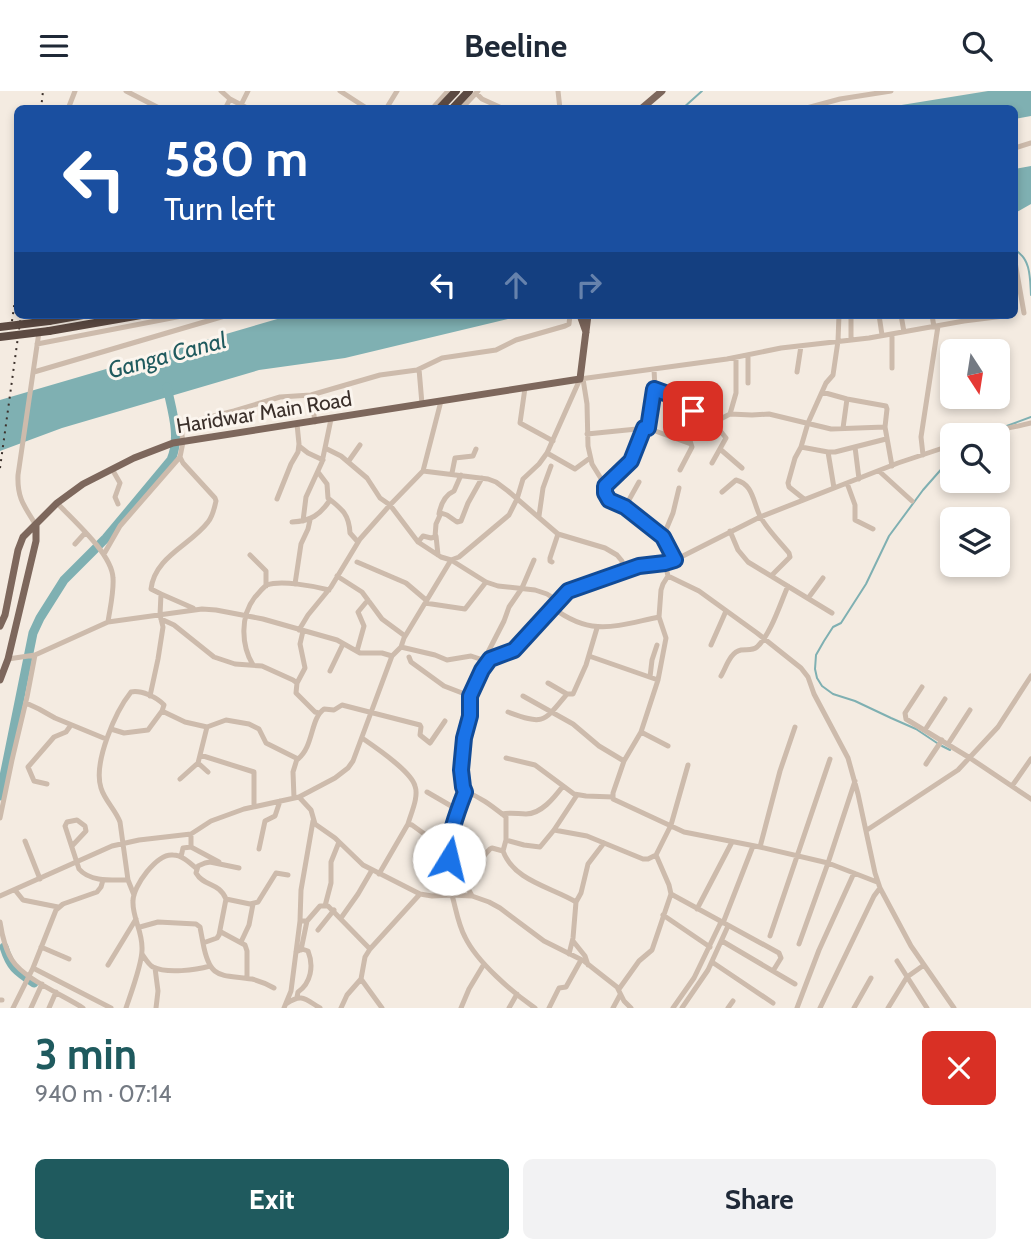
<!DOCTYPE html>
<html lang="en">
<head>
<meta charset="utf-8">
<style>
	body { margin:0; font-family:Cabin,sans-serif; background:#f2f2f3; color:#1f2937; height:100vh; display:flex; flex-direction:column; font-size:26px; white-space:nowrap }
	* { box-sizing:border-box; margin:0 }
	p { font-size:23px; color:#747a83 }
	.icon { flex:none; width:38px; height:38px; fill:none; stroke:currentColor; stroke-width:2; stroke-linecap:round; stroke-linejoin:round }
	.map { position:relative; height:917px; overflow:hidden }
	.details { display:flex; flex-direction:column; background:#fff; flex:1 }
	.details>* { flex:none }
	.hud { position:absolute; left:14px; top:14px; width:1004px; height:214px; border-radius:10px; box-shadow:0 4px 10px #0003; background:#1a4fa0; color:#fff; overflow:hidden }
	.needle { width:46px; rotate:168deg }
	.fabs { position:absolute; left:940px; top:248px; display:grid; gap:14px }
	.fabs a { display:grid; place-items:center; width:70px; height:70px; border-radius:10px; background:#fff; box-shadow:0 4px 10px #0003; font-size:35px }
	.pin { position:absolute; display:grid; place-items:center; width:60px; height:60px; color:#fff; margin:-30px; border-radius:14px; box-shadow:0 4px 10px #0006 }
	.me { position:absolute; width:77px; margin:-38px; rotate:9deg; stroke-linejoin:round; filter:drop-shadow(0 0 5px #0008) }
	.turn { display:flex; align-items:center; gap:24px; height:147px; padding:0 35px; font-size:32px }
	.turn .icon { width:91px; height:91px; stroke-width:2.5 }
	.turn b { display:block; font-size:49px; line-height:60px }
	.lanes { display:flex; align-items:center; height:66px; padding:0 35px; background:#0003; justify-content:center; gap:35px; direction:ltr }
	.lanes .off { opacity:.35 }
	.round { display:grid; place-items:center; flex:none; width:74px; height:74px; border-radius:10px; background:#f2f2f3 }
	.summary { display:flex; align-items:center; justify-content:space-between; height:119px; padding:0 35px }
	h1 { font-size:42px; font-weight:700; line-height:52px; color:#1f5a5e }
	.button { display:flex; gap:14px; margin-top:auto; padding:14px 35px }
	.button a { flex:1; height:80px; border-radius:10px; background:#1f5a5e; color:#fff; font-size:28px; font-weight:700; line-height:80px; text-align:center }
	.button a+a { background:#f2f2f3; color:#1f2937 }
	header { display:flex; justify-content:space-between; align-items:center; height:91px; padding:0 35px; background:#fff; font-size:32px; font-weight:700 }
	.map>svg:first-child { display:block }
	.water { fill:#7fb0b2 }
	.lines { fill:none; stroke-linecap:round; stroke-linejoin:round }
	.stream { stroke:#7fb0b2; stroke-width:2 }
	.river { stroke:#7fb0b2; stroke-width:9 }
	.minor { stroke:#cdbbac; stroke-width:5 }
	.major { stroke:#7d675c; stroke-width:7 }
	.highway { stroke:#5c4a42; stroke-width:8 }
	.rail { stroke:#3b302b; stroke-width:2; stroke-dasharray:2 5; stroke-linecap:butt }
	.highway-bridge { stroke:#5c4a42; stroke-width:8 }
	.route-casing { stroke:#114b97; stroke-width:18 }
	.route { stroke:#1a73e8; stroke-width:12 }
	.labels { text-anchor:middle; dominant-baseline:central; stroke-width:6; stroke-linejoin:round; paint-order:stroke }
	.street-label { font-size:21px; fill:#3b302b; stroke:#fbf5ee }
	.water-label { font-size:23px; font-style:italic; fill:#1f5a5e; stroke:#fbf5ee }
</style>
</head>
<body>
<header><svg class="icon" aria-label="menu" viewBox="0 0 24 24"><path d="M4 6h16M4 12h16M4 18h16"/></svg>Beeline<svg class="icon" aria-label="search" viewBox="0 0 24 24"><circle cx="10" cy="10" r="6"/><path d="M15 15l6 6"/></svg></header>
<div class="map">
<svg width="1031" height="917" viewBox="0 0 1031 917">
	<rect width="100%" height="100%" fill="#f4ebe1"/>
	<!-- water -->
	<path class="water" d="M988,0h43v25l-16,3v-10l-132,-1z
		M1031,75v38l-16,9v-44z
		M291,224h234l-180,43 -86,12 -197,58 -62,23v-51z"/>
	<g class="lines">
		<!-- stream -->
		<path class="stream" d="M682,18l20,-18
			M1015,159c16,9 15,28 16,45
			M1004,336l27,-10
			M937,652l-21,-14 -25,-11 -36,-17 -22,-7 -11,-8 -5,-8 -2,-9 1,-14 8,-14 9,-14 8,-4 25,-39 23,-48 34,-46 29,-33
			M942,655l8,4"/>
		<!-- river -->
		<path class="river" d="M0,705l33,-163 7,-15 24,-38 42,-42 65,-78c10,-23 1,-49 -4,-73
			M4,856c6,20 12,24 30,36"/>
		<!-- minor -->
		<path class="minor" d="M126,0l35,18
			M221,0l9,8
			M340,0l28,18
			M558,0l2,18
			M476,2l6,6 22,10
			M241,14l7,-14
			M68,18l7,-18
			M225,18l5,-10 19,10
			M386,18l11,-18
			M432,18l16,-18
			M461,18l17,-18
			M803,18l37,-10 51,-8
			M1015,57l16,-5
			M1015,171l9,51
			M879,224l3,20
			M901,224l3,17
			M932,224l2,12
			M892,243v34
			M851,249v-25
			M37,253l150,-29
			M419,278l3,35
			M654,278l1,20 21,8 33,28 21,-11 6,-21v-35
			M34,281l194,-57
			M797,281l4,-26
			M583,288l4,25 1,42 4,18 13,21 2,12 4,5 14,5 38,30 12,23
			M748,292v-28
			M525,297l-5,35 33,18
			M822,301l25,7 39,7 1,3 -2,18 7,39
			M311,304l4,27
			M730,323l22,1 17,-1 62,15 54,-2
			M331,328l-6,29 16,8 26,22 13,20 10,7 28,37 23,15 10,3 35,22 12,4 37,4 12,4 11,7
			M709,334l13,8 4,5 -14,25
			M647,337l44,16
			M843,337l4,-29
			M587,343l60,-6 8,-39
			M978,345c17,-7 35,-8 53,-13
			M299,355l9,7 15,7
			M801,356l7,-24 18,-40 7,-8 5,-34 1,-26
			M855,356l4,32
			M720,358l22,19
			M828,361h7l51,-13
			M547,362l28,16 15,-11
			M923,364l-2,-18 17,-111
			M348,371l12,-17
			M112,378l8,14 -5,14 3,7
			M680,379l12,-23 -2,-6 15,-19
			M423,380l65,8 8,3 12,9 50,43 47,14 12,7 5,6 1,10
			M879,380l33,30
			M318,381l9,12 1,14c14,11 21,16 22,35l8,9
			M452,382l3,-15 18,-2 3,-7
			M847,392l8,22v15l18,9
			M605,395l26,-25 13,-33
			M722,401l14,-12c17,4 17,22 24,36 6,12 20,26 29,37l1,4 -19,19
			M277,408l14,-35 7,-12 1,-8 -2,-20
			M804,408l-15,-12 -1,-4 7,-25 6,-11 27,5 6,36
			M57,412c17,18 55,51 56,75 1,14 -3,30 -5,44
			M625,416l14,-25
			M439,423c2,-11 6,-19 15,-23l7,-16
			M539,425l4,-28 8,-22
			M303,430l3,-24 16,-35 3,-14
			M292,431c19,-1 28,-7 38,-22
			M36,434c-12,-19 -19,-27 -18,-50l21,-143
			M730,440l8,19 10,12 84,51
			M436,445l2,19
			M663,446l10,-24 6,-25
			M418,451l5,-6 8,2 4,-1 1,-13 5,-11 6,2 10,7 4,-1 7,-18 14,-25
			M75,453l10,-11
			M104,463l16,-28 60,-69 3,-15 -2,-14 5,-5 48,-12 46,-14 31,-2 69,-20 37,-5 25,-12 54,-8 20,-10 49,-14 4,-2 1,-9
			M250,464l16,16v15
			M357,471l49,21 20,17
			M552,471l-2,-1v-3l8,-24
			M665,472l3,13 31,15 58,42 44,35 7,9 6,17 34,64 10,36 17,79 5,15 31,58 43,62
			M337,485l25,16 20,27 23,17
			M668,485l-5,8 -2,6 -2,27 7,21 -8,42 -17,52 -17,29 -11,32v6l71,33 76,15 68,16 49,19
			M295,493l6,-40 7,-15 2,-9
			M161,503l32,14
			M809,506l14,-19
			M425,512l40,6 21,-27
			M553,517c39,29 62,18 106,9
			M161,528l13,6 40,32 21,7 27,2 31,14 4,3 -1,10 19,19 4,1
			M299,539l9,-15 23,-28 29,-48 30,-34 33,-34 18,-70
			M711,554l15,-34
			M401,556l34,8 12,5 24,-4 12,4 12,-1 19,-9 54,-59 71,-25 26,-3 10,-3 85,-43 138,-54 54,-18
			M357,560l7,-25 -6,-14 10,-12
			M589,565l69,24
			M409,566l2,5 33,24 26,10
			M8,568l27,-4 73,-33 94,-13 14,1 47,9 74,21 23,13h22l10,3
			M490,568c-8,10 -14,22 -19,34 -3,8 -1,18 -2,27 -4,24 -11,47 -5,71 17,6 28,15 42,26v23
			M484,569l20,-39 5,-14 13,-19 12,-28
			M253,574c-12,-20 -13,-49 2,-68 4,-4 7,-9 12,-12 14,-5 47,1 62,5
			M330,580l13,-27
			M721,585c5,-8 9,-24 20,-26 6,-1 11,1 16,-3 14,-13 23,-43 31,-61
			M650,586l2,-17 5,-15
			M297,592l8,-15 -5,-24 3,-13
			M548,592l19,11
			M922,596l-17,26 1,6 64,39 61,41
			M150,605l8,-37 5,-32 -3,-12 1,-21 -10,-5c4,-33 40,-44 57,-67 5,-6 6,-13 8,-21l-1,-3 -32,-35 -3,-6
			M523,605l50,28 26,22 25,15
			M26,612l13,6 16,9 51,21
			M508,621c36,13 35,11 59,-18h6l13,-29 11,-37
			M111,638l13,4 24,-3 14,-19
			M925,639l20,-31
			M641,641l27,14
			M362,647c13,9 49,33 53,48 4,11 -4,27 -7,38
			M948,653l22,-34
			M200,664l54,17v34
			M506,667l29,7 39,29 12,2 27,1
			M198,672l10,9
			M926,673l16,-24
			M180,688l18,-16 9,-36
			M47,693l-13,-3 -6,-14 26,-30 12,-5 5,-7
			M1012,695l19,-27
			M427,701l31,18
			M465,701l-7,18 -10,45 1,4 12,16 11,21
			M299,706l12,13 4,14 20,14 28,27 57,29 12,2 20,-1 20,1 17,6 11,6 44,33 40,20 10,8 23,18 7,14 7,7
			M294,707l-1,-26 4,-13
			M502,723c9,-2 16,0 24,0 15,0 28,-16 37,-28
			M0,727l12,-58 15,-63 8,-42
			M554,739l33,6 56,23h5l8,-4 15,-30 17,-60
			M867,739l91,-60 40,-43 33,-51
			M25,750l15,38
			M72,755l14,-15 -1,-5 -8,-6 -10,2 -2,4 14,43c11,13 33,11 49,11
			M191,756l28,15
			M760,756l20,-76 15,-44
			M259,758l6,-28 10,-5 5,-15
			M181,766l2,-9 8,-1v-13
			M239,777l-29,-6 -5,1 -7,3 -2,7c8,14 23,9 30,26l24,5 8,-2 18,-29 12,2
			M379,783l29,-50 4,1 18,13 19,8
			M461,784l18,-14 11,-12 2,-1 11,3
			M15,799l8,10 35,7
			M671,803l108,59 2,5 -8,13
			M134,804l-6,-15 -8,-58c-5,-13 -15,-21 -19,-34 -8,-25 14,-76 30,-96 10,-2 26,5 33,13l-2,6 23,11 22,5 19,-7 23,4 10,5 7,14 32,16c16,-13 12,-40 26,-50l10,1 8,-5 78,20 1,2 -1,8 10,8 15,-22
			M452,804c4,14 6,29 13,42 12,25 47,55 70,71
			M0,805l112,-50 27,-6 52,-6 20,-13 33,-12 55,-12 36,-19 13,-10 5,-7 39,-105 9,-9 3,-9 47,-78 8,-3 50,-42 8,-16 6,-20 16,-15 8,-11 33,-74 147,-20 54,-11 88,-10 95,-17 48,-6
			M226,808l-7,36 -2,3 -14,5c7,38 18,31 49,36 8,2 15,5 22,9
			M576,811c-25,-15 -62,-21 -73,-51l3,-11 18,5 16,2 14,-17 23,-35
			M325,815l6,-23v-21l8,-20
			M697,818l35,-67
			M663,824l47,32
			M341,827l17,-24 14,-24
			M300,830h7l13,-15h8l42,43
			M0,831c2,13 5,27 12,38 12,19 51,35 71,48
			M723,832l30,-77
			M140,836l18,-5 38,2 4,3 3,16
			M318,839l16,-20
			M221,841l24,13 2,6v27
			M770,845l60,-177
			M573,850l12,15 3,9
			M722,850l73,43
			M241,851l8,-17 4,-21
			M799,853l29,-81 27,-82
			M41,856l28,12
			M301,859l6,-29
			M296,861l6,-3 6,2c6,15 3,32 -10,41l-1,5
			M142,863c3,4 6,10 11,13 14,7 43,3 57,-1
			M569,863l4,-16 3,-36 5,-9 7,-29 16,-21
			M897,870l30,47
			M712,871l61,41
			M108,874l28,-46
			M33,877l78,40
			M155,877l3,23 -2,17
			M361,888l21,29
			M619,898l20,-28 13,-11 19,-56 -2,-9 -13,-30
			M0,909h2
			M286,913c16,-11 19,-5 34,4
			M13,917l20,-40 23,-58 7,-6 34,-12 4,-5 2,-7
			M31,917l11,-24
			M49,917l7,-16
			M126,917c5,-15 16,-44 16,-58 1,-19 -10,-32 -9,-49 0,-15 24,-48 40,-46 9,0 17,8 24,14
			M284,917l7,-17 9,-70 1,-31 12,-69
			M341,917l6,-13 14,-16 4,-22 5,-8 50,-55
			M461,917l8,-19 15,-25
			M509,917l8,-14
			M549,917l10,-20 7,-1 15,-27
			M613,917l7,-13
			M673,917l21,-30 27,-56
			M682,917l26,-38 20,-44
			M728,917l5,-7
			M797,917l22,-58 35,-77
			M820,917l54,-112 6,-8
			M854,917l17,-30
			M888,917l19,-31 17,-12"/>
		<!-- major -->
		<path class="major" d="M641,18l21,-18
			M580,224l6,17
			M0,535l5,-11 13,-65 5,-13 34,-34 26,-19 51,-26 39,-15 407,-64 8,-64
			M0,589l8,-21 28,-118v-16"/>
		<!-- highway -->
		<path class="highway" d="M439,18l17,-18
			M452,18l17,-18
			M49,230l34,-6
			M49,240l92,-16"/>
		<!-- rail -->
		<path class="rail" d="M41,18l2,-18
			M11,237l7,-49
			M0,377l21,-153"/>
		<!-- highway-bridge -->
		<path class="highway-bridge" d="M0,236l49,-6
			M0,246l49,-6"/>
	</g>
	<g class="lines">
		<!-- route casing -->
		<g class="route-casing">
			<path id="route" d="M449,768c-3,-18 9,-49 16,-67l-2,-5 -2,-17 3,-32 6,-22v-20l12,-26 8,-11 24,-9 54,-59 71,-25 26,-3 10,-3 -12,-23 -38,-30 -16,-7 -4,-7v-7l26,-25 13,-33h4l6,-39 22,8 17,14"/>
		</g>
		<!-- route -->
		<use href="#route" class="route"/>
	</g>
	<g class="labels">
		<!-- street labels -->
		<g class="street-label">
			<text transform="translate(264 321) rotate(-9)">Haridwar Main Road</text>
		</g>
		<!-- water labels -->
		<g class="water-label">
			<text transform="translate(167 264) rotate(-15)">Ganga Canal</text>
		</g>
	</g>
</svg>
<div class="fabs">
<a><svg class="needle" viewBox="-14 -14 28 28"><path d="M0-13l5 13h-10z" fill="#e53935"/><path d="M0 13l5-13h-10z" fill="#747a83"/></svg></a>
<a><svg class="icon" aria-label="search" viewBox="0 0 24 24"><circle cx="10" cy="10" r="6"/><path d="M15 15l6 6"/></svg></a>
<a><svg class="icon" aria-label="layers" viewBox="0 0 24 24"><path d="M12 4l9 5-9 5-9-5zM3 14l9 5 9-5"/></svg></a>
</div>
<div class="pin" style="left:693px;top:320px;background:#d93025"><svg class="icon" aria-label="arrive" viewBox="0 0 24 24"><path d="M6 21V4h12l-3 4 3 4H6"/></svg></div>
<svg class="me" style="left:449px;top:768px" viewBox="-20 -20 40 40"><circle r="19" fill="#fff"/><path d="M0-13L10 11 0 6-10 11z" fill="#1a73e8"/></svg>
<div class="hud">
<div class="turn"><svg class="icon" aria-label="left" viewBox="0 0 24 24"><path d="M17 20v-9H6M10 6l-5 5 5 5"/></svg><div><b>580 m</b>Turn left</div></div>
<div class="lanes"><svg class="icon" aria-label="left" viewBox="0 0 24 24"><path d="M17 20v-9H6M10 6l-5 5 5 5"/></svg><svg class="icon off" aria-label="ahead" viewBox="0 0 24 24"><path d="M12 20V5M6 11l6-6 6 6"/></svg><svg class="icon off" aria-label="right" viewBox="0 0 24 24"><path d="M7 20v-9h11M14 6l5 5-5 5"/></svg></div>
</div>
</div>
<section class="details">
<div class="summary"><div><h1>3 min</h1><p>940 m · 07:14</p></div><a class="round" style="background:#d93025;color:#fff"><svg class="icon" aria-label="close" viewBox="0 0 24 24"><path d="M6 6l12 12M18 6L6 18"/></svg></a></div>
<div class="button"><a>Exit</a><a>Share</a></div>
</section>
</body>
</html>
